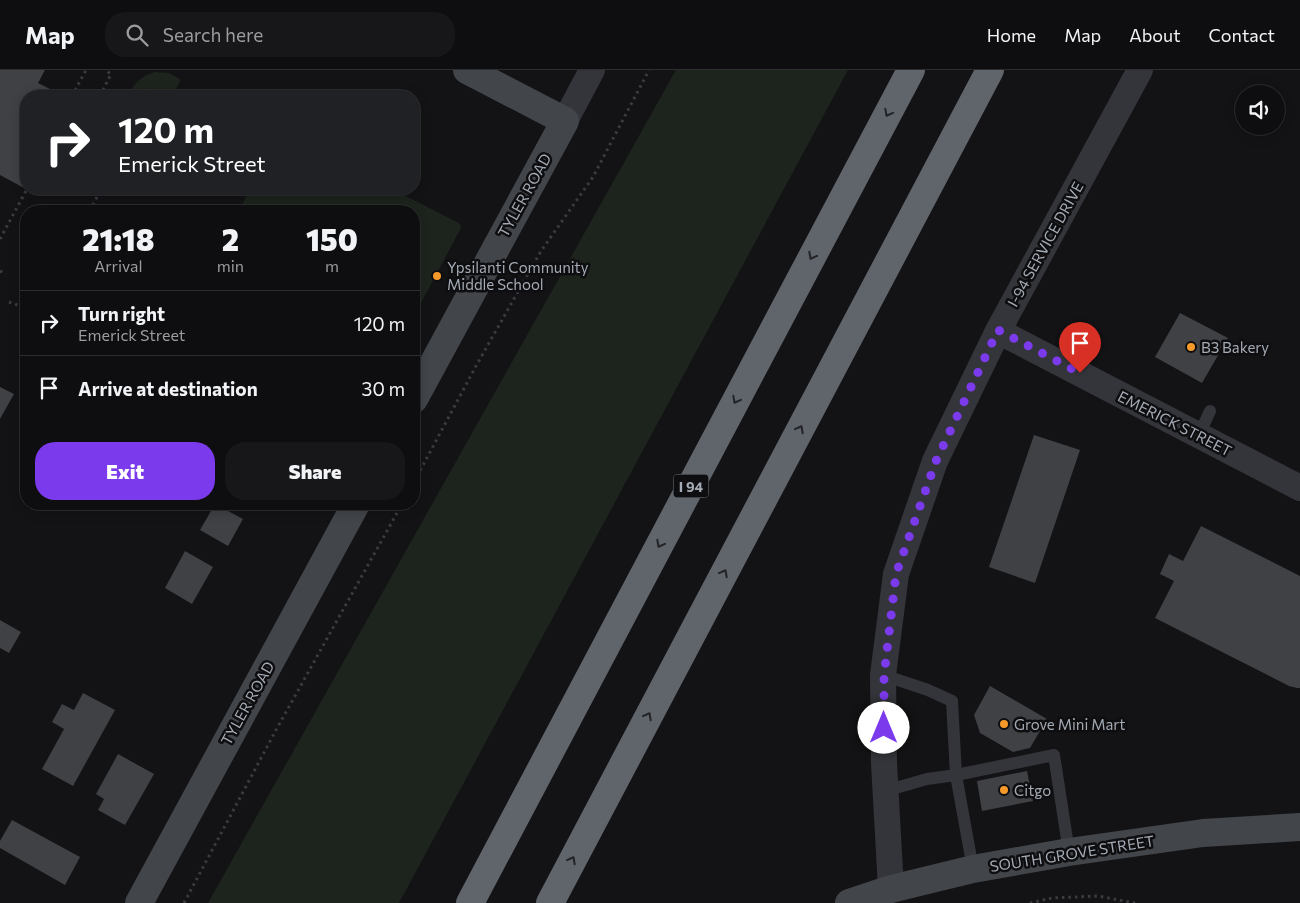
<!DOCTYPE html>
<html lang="en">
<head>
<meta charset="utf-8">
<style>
	body { margin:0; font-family:Commissioner,sans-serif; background:#171719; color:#f1f3f6; height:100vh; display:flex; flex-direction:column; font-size:19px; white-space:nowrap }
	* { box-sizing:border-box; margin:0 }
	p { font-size:16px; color:#9b9c9f }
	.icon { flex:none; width:28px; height:28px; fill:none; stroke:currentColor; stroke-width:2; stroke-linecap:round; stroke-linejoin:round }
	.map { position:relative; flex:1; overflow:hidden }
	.sheet { position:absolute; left:20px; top:135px; width:400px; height:305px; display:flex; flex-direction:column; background:#0e0e10; border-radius:20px; box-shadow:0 2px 12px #0003,0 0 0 1px #2e2e30 }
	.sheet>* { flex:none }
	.top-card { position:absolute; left:20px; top:20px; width:400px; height:105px; border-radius:20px; box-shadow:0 2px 12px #0003,0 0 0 1px #2e2e30; background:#202124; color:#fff; overflow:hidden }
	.tools { position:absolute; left:1235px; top:15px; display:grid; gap:10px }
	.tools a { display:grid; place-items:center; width:50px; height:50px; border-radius:50%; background:#0e0e10; box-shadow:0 2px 12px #0003,0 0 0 1px #2e2e30; font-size:25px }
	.pin { position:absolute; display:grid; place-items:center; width:42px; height:42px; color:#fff; margin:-51px -21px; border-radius:50% 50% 50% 0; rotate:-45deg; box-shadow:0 0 5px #0007 }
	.pin .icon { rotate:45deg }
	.me { position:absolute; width:55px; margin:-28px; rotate:0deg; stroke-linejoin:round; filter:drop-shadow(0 0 4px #0008) }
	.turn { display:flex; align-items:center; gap:18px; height:105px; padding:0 15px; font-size:22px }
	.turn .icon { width:65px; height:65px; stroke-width:2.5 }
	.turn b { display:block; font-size:35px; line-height:42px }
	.eta { display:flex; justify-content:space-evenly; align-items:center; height:85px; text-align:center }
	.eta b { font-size:30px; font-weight:800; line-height:35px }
	.primary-button { display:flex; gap:10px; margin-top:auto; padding:10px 15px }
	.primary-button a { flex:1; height:58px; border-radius:20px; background:#7c3aed; color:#fff; font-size:20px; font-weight:800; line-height:58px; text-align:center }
	.primary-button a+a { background:#171719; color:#f1f3f6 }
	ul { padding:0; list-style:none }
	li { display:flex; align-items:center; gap:15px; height:65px; padding:0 15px; border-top:1px solid #2e2e30 }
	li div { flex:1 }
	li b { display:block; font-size:19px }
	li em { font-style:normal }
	header { display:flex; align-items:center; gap:30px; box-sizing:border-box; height:70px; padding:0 25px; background:#0e0e10; border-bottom:1px solid #2e2e30 }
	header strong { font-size:24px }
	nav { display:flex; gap:28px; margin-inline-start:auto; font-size:18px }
	.search { width:350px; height:45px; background:#171719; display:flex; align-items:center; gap:12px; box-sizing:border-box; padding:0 18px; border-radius:20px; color:#9b9c9f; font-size:19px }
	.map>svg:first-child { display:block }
	.green { fill:#1d241d }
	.building { fill:#3f4145 }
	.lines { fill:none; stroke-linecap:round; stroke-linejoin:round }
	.path { stroke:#3a3c41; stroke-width:3; stroke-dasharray:2.5 4; stroke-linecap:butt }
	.lane { stroke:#34353a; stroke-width:12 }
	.street { stroke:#34353a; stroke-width:26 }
	.secondary { stroke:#42454a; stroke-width:28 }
	.highway { stroke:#60646b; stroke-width:28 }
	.oneway { stroke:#222427 }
	.route { stroke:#7c3aed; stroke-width:9; stroke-dasharray:0 16.2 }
	.poi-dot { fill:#f5992a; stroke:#0e0e10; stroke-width:2 }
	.labels { text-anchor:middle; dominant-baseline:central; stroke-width:5; stroke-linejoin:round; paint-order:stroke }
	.shield { fill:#0e0e10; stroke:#777c84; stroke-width:1 }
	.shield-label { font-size:14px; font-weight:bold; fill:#a4abb5 }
	.street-label { font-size:15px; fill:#a4abb5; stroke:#0e0e10 }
	.poi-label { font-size:15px; fill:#a4abb5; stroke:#0e0e10; text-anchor:start }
</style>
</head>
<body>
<header>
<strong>Map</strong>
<div class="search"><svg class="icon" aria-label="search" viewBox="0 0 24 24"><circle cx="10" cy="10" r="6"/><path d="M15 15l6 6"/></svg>Search here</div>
<nav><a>Home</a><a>Map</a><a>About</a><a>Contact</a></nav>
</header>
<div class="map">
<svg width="1300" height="833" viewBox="0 0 1300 833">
	<rect width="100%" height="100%" fill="#131315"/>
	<!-- green -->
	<path class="green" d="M676,0h172l-449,833h-191z
		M155,2l14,1 11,6v2l-7,15h-9l-15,-8 -4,8h-17c6,-13 13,-20 27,-24z
		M250,119h142l65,33 3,2 1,4 -47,88v-105h-175z"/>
	<!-- building -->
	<path class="building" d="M0,0h45l-7,13 26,13h-38v59l-6,12 6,3v19l-26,-14z
		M1180,243l48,25 -26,45 -47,-26z
		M0,317l14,7 -14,25z
		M1034,365l46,15 -45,133 -46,-16z
		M215,434l28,15 -15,27 -28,-16z
		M1201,456l99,50v112h-3l-8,-2 -134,-68 19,-37 -14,-7 9,-20 14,7z
		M185,481l28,16 -21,37 -27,-16z
		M0,550l21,12 -12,21 -9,-5z
		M990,616l57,33 -17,29 -17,4 -33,-19 -6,-18z
		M83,623l32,17 -42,76 -31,-17 22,-40 -12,-7 10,-18 12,6z
		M118,684l36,20 -29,51 -27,-15 6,-11 -8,-5z
		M1027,701l6,30 -51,10 -5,-30z
		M12,750l68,37 -15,28 -65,-37v-7z"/>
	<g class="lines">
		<!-- path -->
		<path class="path" d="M72,26l14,-26
			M100,26l11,-22 -6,-4
			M148,26l2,-3
			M47,119l4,2
			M90,141l11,-22
			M0,169l27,-50
			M0,201l6,3
			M9,232l17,6
			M414,412l62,-116 65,-115 52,-74 56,-107
			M184,833l92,-173 126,-226
			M1030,833l22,-5 46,-2 37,7"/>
		<!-- lane -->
		<path class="lane" d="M1199,365l11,-24
			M883,605l45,15 24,11 4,74 -29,4 -42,12
			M973,799l-17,-94 98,-20 15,97"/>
		<!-- street -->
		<path class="street" d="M565,51l27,-51
			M998,261l302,157
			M891,819l-7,-126 -1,-88 13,-101 39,-113 63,-130 142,-261"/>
		<!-- secondary -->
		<path class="secondary" d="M414,329l151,-278 -98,-51
			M139,833l217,-399
			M849,833l42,-14 82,-20 96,-17 134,-19 97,-6"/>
		<!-- highway -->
		<path class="highway" d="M470,833l441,-833
			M550,833l440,-833"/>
	</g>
	<!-- one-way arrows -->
	<defs><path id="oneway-chevron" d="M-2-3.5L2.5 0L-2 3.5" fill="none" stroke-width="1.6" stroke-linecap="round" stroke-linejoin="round" transform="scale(1.25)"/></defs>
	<g class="oneway">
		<use href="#oneway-chevron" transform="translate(888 43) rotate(118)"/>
		<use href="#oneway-chevron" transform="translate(812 186) rotate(118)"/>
		<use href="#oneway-chevron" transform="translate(736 330) rotate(118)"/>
		<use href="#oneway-chevron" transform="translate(800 359) rotate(-62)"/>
		<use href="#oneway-chevron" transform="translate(660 474) rotate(118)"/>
		<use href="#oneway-chevron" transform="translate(724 503) rotate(-62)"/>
		<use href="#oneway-chevron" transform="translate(648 646) rotate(-62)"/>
		<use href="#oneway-chevron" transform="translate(572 790) rotate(-62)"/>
	</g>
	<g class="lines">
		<!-- route -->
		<path class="route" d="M884,658v-52l12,-102 40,-113 62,-131 82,43"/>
	</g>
	<!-- markers -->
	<g class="poi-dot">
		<circle cx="437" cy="206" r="5"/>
		<circle cx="1191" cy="277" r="5"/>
		<circle cx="1004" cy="654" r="5"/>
		<circle cx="1004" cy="720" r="5"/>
	</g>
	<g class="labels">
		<!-- shield labels -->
		<rect class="shield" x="673.5" y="404.5" width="35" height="23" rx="4"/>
		<g class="shield-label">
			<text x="691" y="416">I 94</text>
		</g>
		<!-- street labels -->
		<g class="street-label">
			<text transform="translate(524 125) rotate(-61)">TYLER ROAD</text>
			<text transform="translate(1045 174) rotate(-61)">I-94 SERVICE DRIVE</text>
			<text transform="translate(1175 353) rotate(27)">EMERICK STREET</text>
			<text transform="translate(247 633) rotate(-61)">TYLER ROAD</text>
			<text transform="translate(1072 783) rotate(-9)">SOUTH GROVE STREET</text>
		</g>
		<!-- poi labels -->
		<g class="poi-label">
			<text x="447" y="197">Ypsilanti Community<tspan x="447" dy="17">Middle School</tspan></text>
			<text x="1201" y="277">B3 Bakery</text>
			<text x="1014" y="654">Grove Mini Mart</text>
			<text x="1014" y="720">Citgo</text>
		</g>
	</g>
</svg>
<div class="tools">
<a><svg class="icon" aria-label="sound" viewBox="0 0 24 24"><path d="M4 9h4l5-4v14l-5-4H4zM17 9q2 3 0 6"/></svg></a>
</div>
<div class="pin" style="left:1080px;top:303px;background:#d93025"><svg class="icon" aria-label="arrive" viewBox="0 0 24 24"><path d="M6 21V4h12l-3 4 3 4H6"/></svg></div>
<svg class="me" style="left:884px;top:658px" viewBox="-20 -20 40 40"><circle r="19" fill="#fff"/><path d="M0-13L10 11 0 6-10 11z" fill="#7c3aed"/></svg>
<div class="top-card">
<div class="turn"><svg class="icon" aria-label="right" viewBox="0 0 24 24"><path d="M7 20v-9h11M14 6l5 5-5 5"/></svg><div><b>120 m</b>Emerick Street</div></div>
</div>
<section class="sheet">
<div class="eta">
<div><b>21:18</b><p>Arrival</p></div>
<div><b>2</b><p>min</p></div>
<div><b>150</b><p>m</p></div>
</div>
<ul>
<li><svg class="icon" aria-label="right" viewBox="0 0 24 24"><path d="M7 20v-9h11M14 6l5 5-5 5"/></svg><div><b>Turn right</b><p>Emerick Street</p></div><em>120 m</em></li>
<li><svg class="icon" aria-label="arrive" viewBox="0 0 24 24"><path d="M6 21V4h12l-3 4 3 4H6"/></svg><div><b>Arrive at destination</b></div><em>30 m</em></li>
</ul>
<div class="primary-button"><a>Exit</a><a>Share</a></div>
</section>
</div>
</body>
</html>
